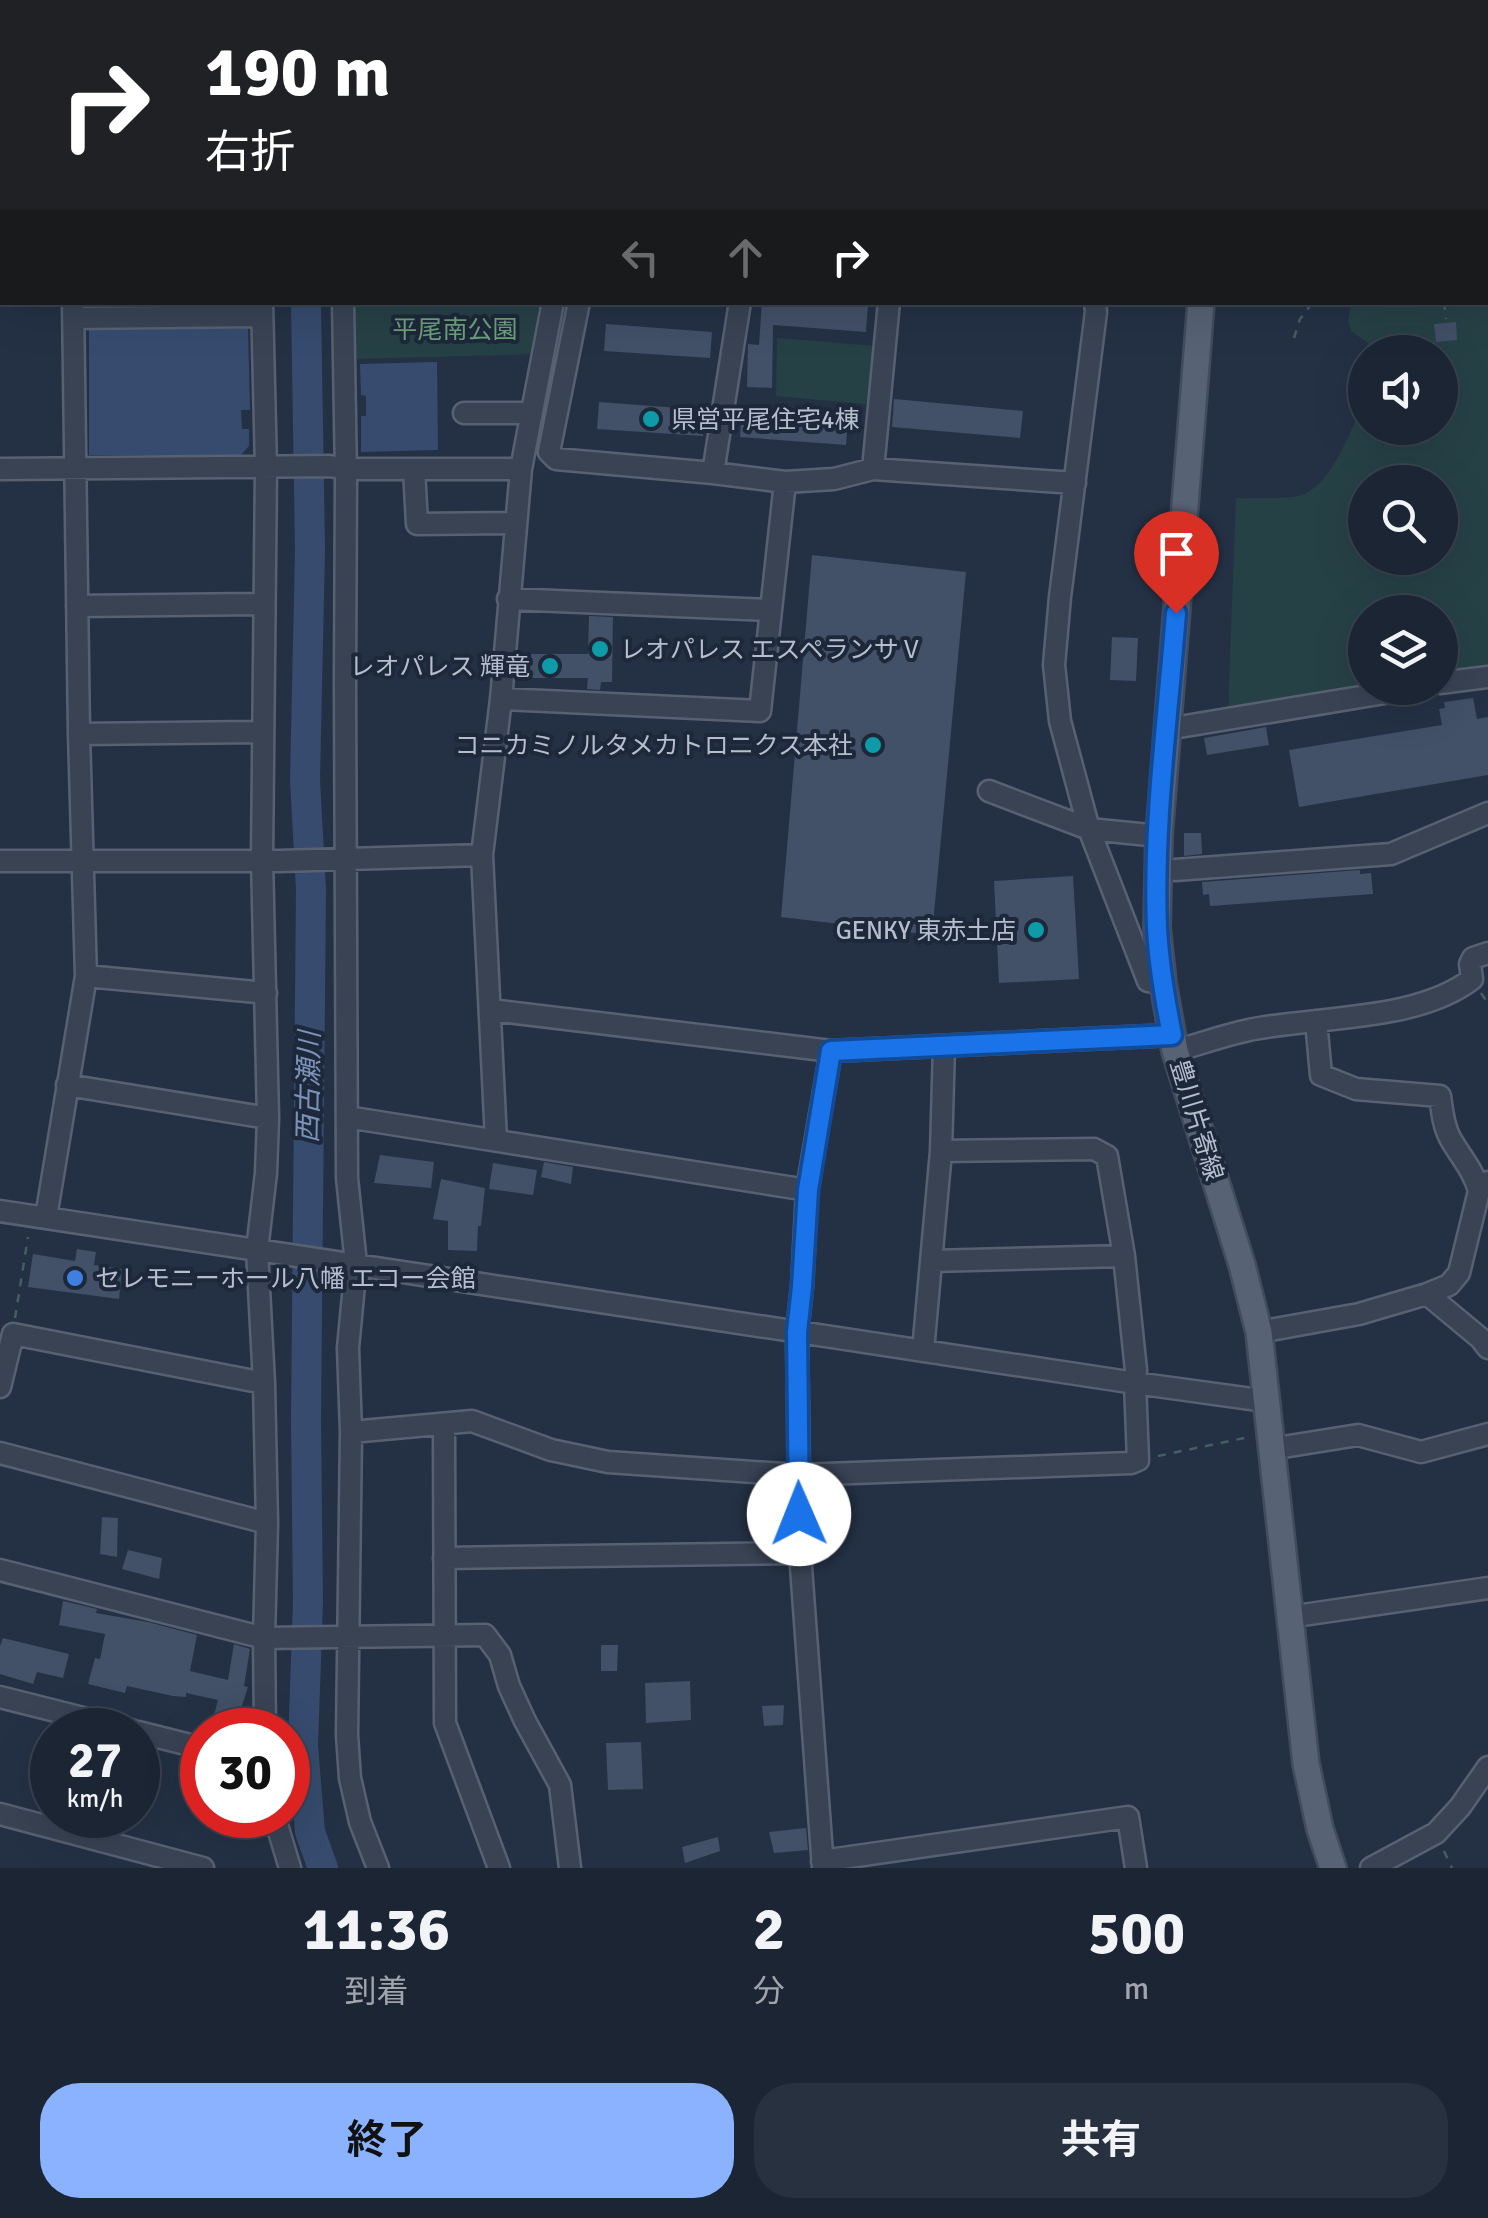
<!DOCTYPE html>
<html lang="ja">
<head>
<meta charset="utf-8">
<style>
	body { margin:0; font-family:Signika,"Noto Sans JP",sans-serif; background:#283140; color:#f1f3f6; height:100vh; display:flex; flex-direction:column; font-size:38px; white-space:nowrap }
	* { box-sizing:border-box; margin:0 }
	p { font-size:32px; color:#a0a5ac }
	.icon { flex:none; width:55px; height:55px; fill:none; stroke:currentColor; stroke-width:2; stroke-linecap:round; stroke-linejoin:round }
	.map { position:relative; height:1868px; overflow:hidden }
	.drawer { display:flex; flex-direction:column; background:#1b2534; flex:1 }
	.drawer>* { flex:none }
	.banner { position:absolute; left:0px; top:0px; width:1490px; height:305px; box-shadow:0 10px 40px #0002,0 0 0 2px #39424f; background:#202124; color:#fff; overflow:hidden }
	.buttons { position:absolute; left:1348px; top:335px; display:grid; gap:20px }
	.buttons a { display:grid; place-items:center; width:110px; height:110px; border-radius:50%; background:#1b2534; box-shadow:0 10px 40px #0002,0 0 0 2px #39424f; font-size:50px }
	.speed { position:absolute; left:30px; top:1708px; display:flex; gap:20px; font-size:50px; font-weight:700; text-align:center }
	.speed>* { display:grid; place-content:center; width:130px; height:130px; border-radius:50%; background:#1b2534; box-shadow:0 10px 40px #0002,0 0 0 2px #39424f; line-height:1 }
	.speed small { font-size:25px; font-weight:400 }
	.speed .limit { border:15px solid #d22; background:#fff; color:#111 }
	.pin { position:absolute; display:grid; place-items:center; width:85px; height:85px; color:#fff; margin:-102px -42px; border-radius:50% 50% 50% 0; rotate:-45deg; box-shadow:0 0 10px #0007 }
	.pin .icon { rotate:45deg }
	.me { position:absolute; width:110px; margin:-55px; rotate:359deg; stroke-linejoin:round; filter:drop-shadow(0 0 8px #0008) }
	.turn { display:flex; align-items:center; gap:35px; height:210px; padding:0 40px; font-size:45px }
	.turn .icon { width:130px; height:130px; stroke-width:2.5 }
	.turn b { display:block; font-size:70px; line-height:85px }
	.lanes { display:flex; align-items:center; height:95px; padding:0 40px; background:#0003; justify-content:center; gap:50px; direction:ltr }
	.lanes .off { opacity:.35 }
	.eta { display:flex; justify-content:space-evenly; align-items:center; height:170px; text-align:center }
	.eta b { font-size:60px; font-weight:700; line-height:70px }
	.primary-button { display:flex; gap:20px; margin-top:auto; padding:20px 40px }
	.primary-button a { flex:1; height:115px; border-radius:40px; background:#8ab2ff; color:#111; font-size:40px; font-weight:700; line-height:115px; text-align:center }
	.primary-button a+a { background:#283140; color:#f1f3f6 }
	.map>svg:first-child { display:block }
	.green { fill:#264146; fill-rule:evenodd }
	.water { fill:#364b6e }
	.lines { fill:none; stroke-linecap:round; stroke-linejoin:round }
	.river { stroke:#364b6e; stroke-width:30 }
	.building { fill:#425068 }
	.minor-casing { stroke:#576172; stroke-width:25 }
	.major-casing { stroke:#424c5e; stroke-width:30 }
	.path { stroke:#445e62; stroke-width:2.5; stroke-dasharray:8 8; stroke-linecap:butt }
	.minor { stroke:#394354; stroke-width:20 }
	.major { stroke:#576274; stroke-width:25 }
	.route-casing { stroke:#114b97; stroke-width:25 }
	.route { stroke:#1a73e8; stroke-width:18 }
	.culture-dot { fill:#0f9aa8; stroke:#1d283a; stroke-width:4 }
	.shop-dot { fill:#3f7fe0; stroke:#1d283a; stroke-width:4 }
	.labels { text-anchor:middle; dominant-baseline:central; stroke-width:8; stroke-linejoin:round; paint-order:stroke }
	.park-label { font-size:25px; fill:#6ba17a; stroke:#1d283a }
	.poi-label { font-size:25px; fill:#b6bece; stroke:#1d283a; text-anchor:start }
	.street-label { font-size:25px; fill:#b6bece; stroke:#1d283a }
	.water-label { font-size:28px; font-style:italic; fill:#7b92b8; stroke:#1d283a }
</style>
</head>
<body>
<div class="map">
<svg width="1488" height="1868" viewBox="0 0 1488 1868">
	<rect width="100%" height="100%" fill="#243145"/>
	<!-- green -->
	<path class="green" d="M1488,182v486l-48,9v-65h-75v76l-137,25 8,-215c18,0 38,1 56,-1 36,-3 52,-54 67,-83l6,-4v18h75v-76h-60l-29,-21 -3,-10 3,-18 137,-1zM1365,482h75v76h-75z
		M348,303h199l-10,51 -188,5z
		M777,338l98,8 -9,58 -90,-8z"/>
	<!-- water -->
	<path class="water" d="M248,328l2,82h-9l1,19h7v17l-8,9h-152v-125z
		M437,362l1,88 -77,2v-36h5v-20l-5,-1 -1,-31z"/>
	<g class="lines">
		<!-- river -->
		<path class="river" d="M307,0v2
			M306,302l4,248 -5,230 6,110 -5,531 2,181 -5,143 7,87 13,36"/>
	</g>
	<!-- building -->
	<path class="building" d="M762,302h69l37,3 -2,27 -93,-7 -1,63 -25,-1 1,-43 11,1z
		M1456,322l1,18 -21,2 -2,-18z
		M606,324l106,8 -2,26 -106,-7z
		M894,399l129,12 -3,27 -128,-11z
		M599,402l106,8 -2,26 -106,-7z
		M742,410l106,8 -2,27 -106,-8z
		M812,555l154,17 -34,363 -151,-18z
		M589,616l24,1 -1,65h-11l-1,8 -13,-1 1,-11h-66v-24h66z
		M1112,637l26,1 -2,43 -26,-1z
		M1473,698l4,21 11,-2v58l-189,32 -10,-57 153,-25 -3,-16 6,-1 -1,-6z
		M1266,727l3,18 -62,10 -3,-17z
		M1184,833h17l1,21 -18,2z
		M1360,870v4l11,-1 2,21 -163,12 -1,-12 -6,1 -1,-13z
		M1073,876l6,103 -80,4 -5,-102z
		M380,1155l54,7 -3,26 -57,-5z
		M544,1162l29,5 -2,17 -30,-7z
		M493,1163l44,7 -4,25 -44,-6z
		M441,1179l44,9 -4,38h-3l-1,25 -29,-1v-29l-15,-2z
		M77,1249l19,3 -2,13 28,4 -3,30 -91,-12 5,-33 42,7z
		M102,1517l16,1 -1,39 -17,-3z
		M128,1550l34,8 -3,21 -37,-10z
		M63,1601l34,8 -1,4 52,9 49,13 -7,36 38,9 6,-36 16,5 -6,37 4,1 -14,43 -22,-7 6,-23 -32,-7v4l-13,-1 -46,-10 -2,7 -37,-9 7,-26 5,1 5,-25 -46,-9z
		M3,1638l66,16 -6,24 -26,-6 -4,12 -33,-10v-28z
		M601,1645h17l-1,26h-16z
		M690,1681l1,39 -45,3 -1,-40z
		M784,1705l-1,20 -19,1 -2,-20z
		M641,1742l2,47 -35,1 -2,-47z
		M806,1828l2,22 -34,3 -5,-21z
		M718,1837l2,14 -35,12 -3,-16z"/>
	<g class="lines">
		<!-- minor casing -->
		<g class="minor-casing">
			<path id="minor" d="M67,0v2
				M258,0v2
				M586,0l1,2
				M343,2v-2
				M631,2l7,-2
				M891,2v-2
				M1005,2l1,-2
				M1145,2v-2
				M1488,75v-1
				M262,302l4,165 -4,392 6,259 -2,55 -9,77 7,133 3,140 -3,115 1,92
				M343,302l3,175 -1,206 2,495 9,86 -8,84 3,84 -4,303 3,43 10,44 18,46
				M579,302l-30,150 7,7 157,14 72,9 49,-3 39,-10 202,14
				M1095,302l1,10 -36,285 -6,68 6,56 29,108 59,152 15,2
				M74,318l188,-2
				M464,413h67
				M0,469l330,-3 16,3h175
				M414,469l3,55 99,-1
				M873,469l16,-167
				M713,473l27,-171
				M508,599l262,11
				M77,606l187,-2
				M1440,683l48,-6
				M501,699l259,12 25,-229
				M1167,729l248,-41
				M79,734l184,-2
				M989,791l100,38 70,7
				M0,861h280l202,-6
				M1175,870l216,-16 97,-41
				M86,976l180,17
				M491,1010l340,41 341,-16
				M1316,1021l5,54 35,14 84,7c2,14 3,29 10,42 10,18 24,33 29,53
				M1175,1051c25,-7 50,-16 74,-21 68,-14 167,-8 223,-51l-2,-15 3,-6 15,-5
				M67,1085l201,33
				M347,1117l460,73
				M496,1140l-14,-285 19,-156 20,-230 32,-167
				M0,1211l1135,172 131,18
				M46,1217l40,-241 -7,-242 -6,-432
				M932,1261l192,-5
				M1427,1294l53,44 8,10
				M1259,1332l100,-18 68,-20 22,-9 10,-12 20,-82 9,-9
				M923,1351l18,-200 3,-105
				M0,1387l13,-53 251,49
				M444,1425l1,298 54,145
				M351,1432l121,-11 79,29 57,12 190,13 333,-12 7,-3 -3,-77 1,-13 -12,-114 -17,-100 -13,-7 -153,2
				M1271,1449l87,-14 63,17 67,-18
				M0,1453l267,70
				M444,1558l356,-5
				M0,1570l264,68 221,-3 15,20 9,31 16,35 35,64 10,83
				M1289,1617l199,-29
				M0,1697l131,33
				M138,1732l64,16
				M0,1814l203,54
				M274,1815l16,53
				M822,1861l306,-44 8,51
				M823,1868l-23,-315 -3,-221 5,-45 5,-97 24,-139
				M1371,1868l65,-35 24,-26 28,-40"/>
		</g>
		<!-- major casing -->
		<g class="major-casing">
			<path id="major" d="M1219,2v-2
				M1201,302l-42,534 -2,92 6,55 12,68 67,214 17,67 47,432 14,65 13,39"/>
		</g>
		<!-- path -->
		<path class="path" d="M1444,302l2,17
			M1294,338l6,-19 13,-17
			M1481,993l7,10
			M15,1318l13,-81
			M1158,1456l91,-19
			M1444,1851l8,17"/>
		<!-- minor -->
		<use href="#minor" class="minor"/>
		<!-- major -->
		<use href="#major" class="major"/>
	</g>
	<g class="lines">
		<!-- route casing -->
		<g class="route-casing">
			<path id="route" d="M799,1514l-2,-182 5,-45 6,-97 23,-139 341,-16c-7,-35 -13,-71 -15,-107 -4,-105 11,-211 19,-315"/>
		</g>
		<!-- route -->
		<use href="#route" class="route"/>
	</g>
	<!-- markers -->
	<g class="culture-dot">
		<circle cx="651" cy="419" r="10"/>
		<circle cx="600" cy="649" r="10"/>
		<circle cx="550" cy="666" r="10"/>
		<circle cx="873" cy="745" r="10"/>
		<circle cx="1036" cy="930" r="10"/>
	</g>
	<circle class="shop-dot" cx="75" cy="1278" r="10"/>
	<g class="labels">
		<!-- park labels -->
		<g class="park-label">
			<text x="455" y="329">平尾南公園</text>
		</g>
		<!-- poi labels -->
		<g class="poi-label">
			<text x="671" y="419">県営平尾住宅4棟</text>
			<text x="620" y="649">レオパレス エスペランサⅤ</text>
			<text x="530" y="666" text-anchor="end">レオパレス 輝竜</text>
			<text x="853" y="745" text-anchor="end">コニカミノルタメカトロニクス本社</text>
			<text x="1016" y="930" text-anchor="end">GENKY 東赤土店</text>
			<text x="95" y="1278">セレモニーホール八幡 エコー会館</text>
		</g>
		<!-- street labels -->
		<g class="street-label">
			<text transform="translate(1197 1120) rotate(73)">豊川片寄線</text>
		</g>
		<!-- water labels -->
		<g class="water-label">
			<text transform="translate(309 1087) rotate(-89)">西古瀬川</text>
		</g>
	</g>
</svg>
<div class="buttons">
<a><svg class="icon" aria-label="sound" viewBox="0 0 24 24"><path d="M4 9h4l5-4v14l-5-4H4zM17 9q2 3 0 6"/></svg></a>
<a><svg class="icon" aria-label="search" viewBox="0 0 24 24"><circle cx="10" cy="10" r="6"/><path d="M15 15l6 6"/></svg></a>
<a><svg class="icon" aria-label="layers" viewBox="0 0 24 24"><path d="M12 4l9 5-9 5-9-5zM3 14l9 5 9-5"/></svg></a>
</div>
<div class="speed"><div>27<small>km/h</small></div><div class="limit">30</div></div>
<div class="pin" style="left:1176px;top:613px;background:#d93025"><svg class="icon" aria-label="arrive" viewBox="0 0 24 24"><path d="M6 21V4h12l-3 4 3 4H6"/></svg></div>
<svg class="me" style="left:799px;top:1514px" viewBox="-20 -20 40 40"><circle r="19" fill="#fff"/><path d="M0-13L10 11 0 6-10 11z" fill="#1a73e8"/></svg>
<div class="banner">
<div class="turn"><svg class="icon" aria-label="right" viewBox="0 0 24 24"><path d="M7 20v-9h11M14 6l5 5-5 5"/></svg><div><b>190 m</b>右折</div></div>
<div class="lanes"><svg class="icon off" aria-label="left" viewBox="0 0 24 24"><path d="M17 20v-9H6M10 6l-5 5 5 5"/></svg><svg class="icon off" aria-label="ahead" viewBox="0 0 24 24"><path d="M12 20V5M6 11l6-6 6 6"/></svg><svg class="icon" aria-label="right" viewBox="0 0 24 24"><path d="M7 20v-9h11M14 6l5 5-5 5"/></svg></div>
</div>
</div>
<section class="drawer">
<div class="eta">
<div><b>11:36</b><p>到着</p></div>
<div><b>2</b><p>分</p></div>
<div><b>500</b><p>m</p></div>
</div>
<div class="primary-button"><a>終了</a><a>共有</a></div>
</section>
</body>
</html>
